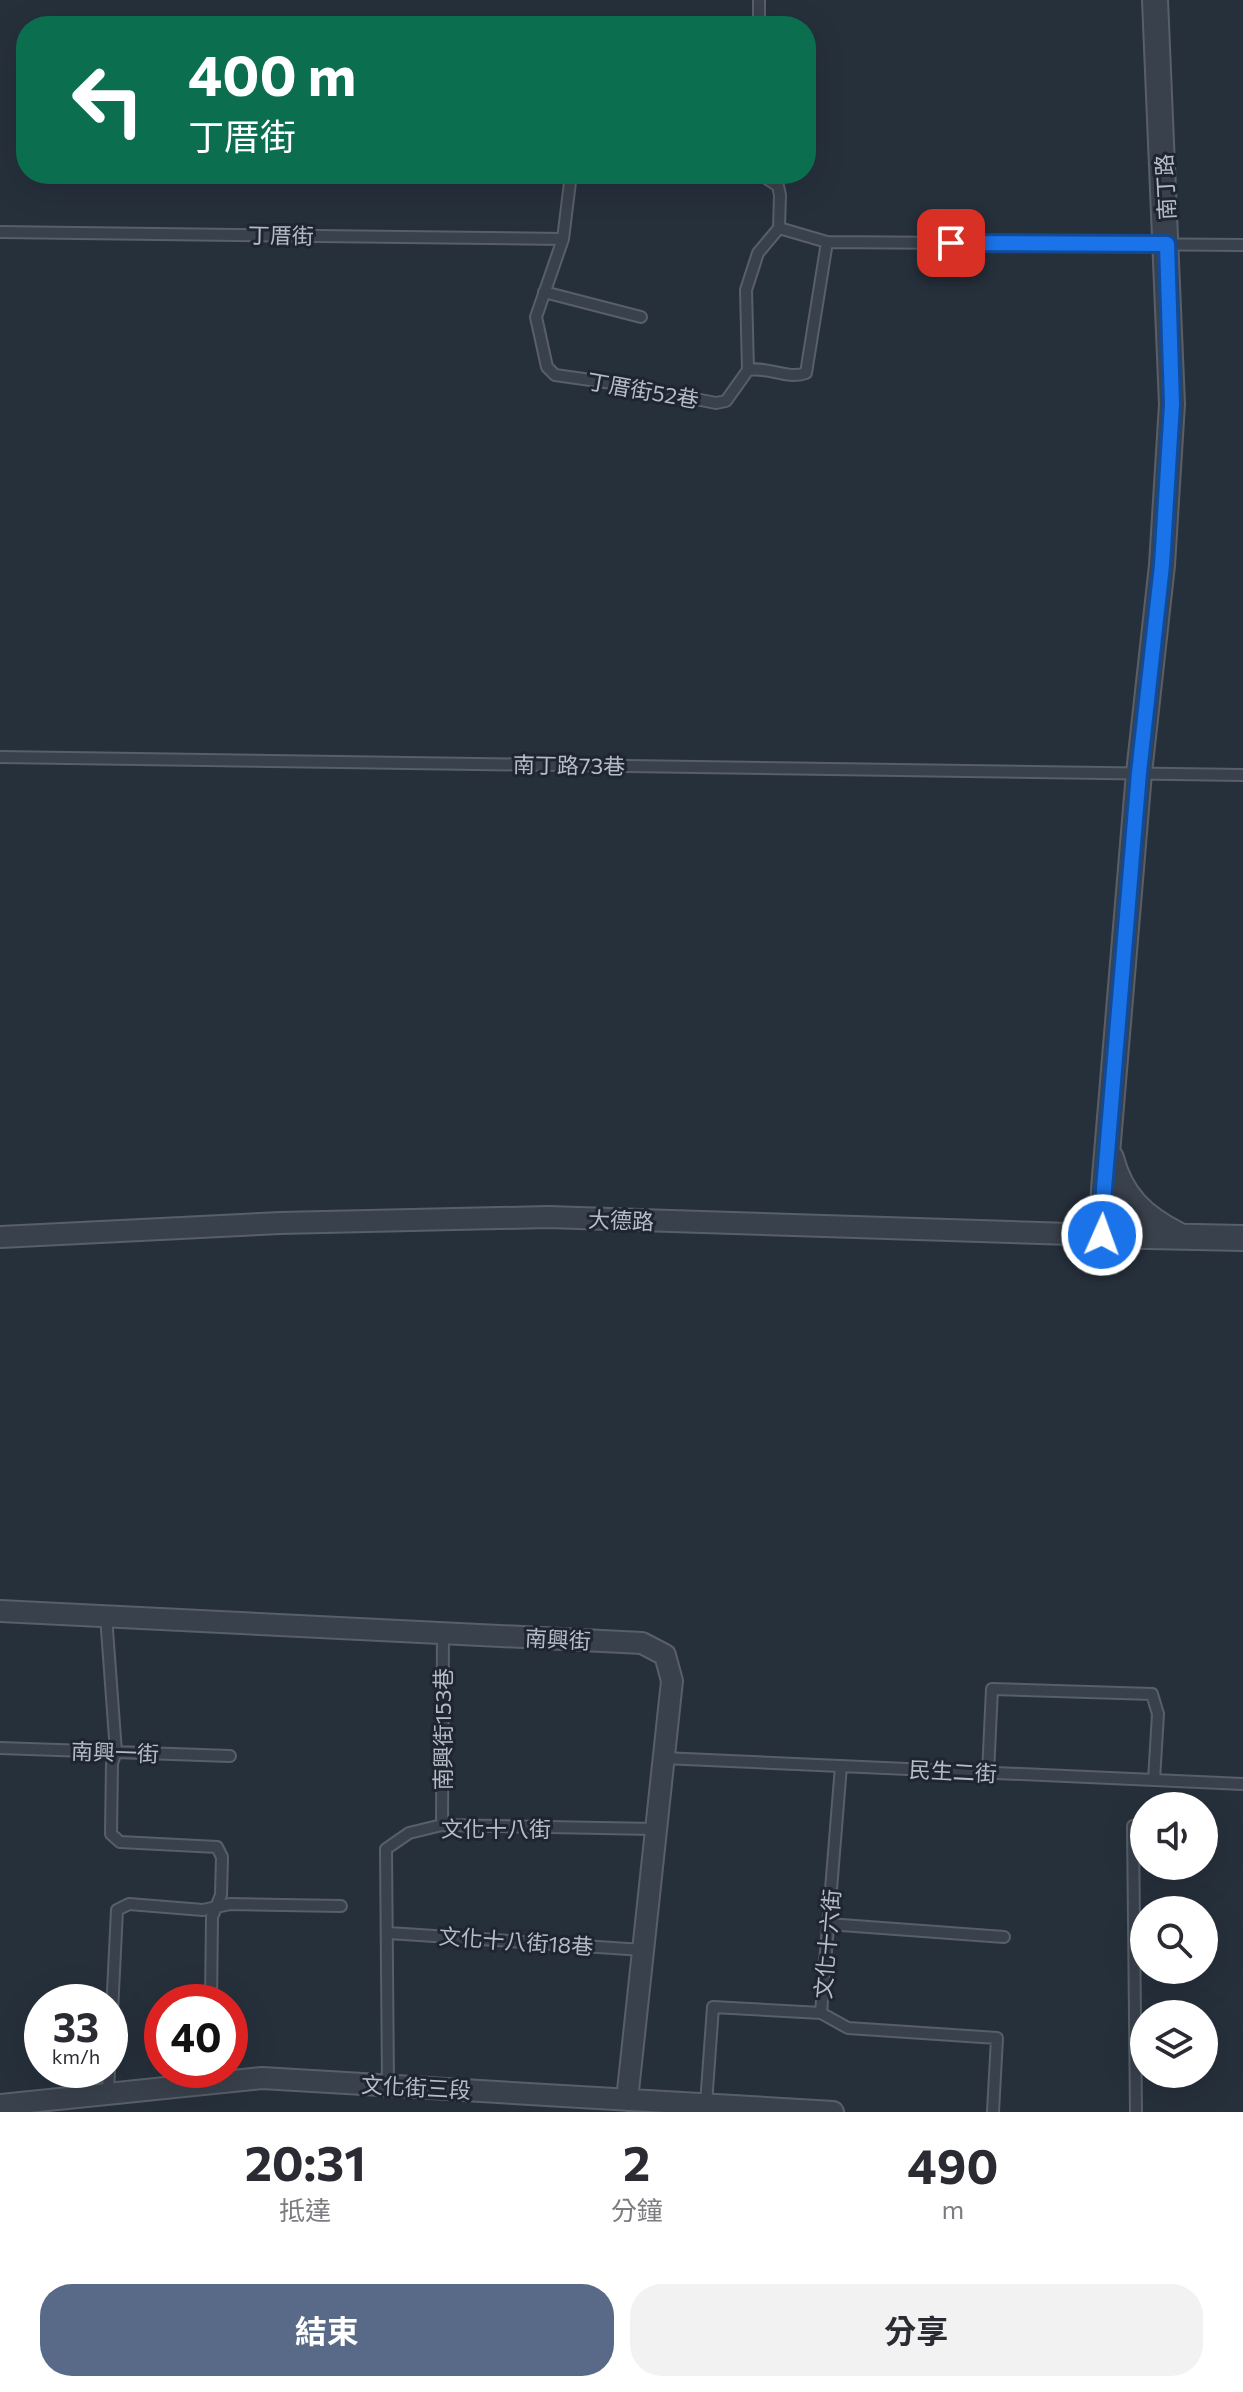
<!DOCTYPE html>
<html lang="zh-TW">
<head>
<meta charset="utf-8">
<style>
	body { margin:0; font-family:Commissioner,"Noto Sans TC",sans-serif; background:#f2f2f3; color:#2b2b33; height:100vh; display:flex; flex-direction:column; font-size:30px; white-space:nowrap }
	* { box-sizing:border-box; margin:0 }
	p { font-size:26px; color:#7c7c81 }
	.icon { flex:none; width:44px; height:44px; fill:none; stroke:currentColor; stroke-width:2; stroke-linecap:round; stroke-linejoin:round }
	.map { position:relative; height:2112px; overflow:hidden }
	.side { display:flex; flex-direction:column; background:#fff; flex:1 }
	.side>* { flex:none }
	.top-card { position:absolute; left:16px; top:16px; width:800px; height:168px; border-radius:32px; box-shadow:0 8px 32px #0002; background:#0b6e4f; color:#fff; overflow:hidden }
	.fabs { position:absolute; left:1130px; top:1792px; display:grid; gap:16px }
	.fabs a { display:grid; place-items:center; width:88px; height:88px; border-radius:50%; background:#fff; box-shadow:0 8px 32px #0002; font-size:40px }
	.speed { position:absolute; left:24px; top:1984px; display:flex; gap:16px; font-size:40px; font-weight:700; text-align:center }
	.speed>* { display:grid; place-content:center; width:104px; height:104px; border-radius:50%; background:#fff; box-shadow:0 8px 32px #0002; line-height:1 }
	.speed small { font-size:20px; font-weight:400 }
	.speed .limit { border:12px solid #d22; background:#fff; color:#111 }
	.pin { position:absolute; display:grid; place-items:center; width:68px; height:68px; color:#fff; margin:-34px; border-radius:16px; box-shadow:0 4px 12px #0006 }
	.me { position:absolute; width:88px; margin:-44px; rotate:2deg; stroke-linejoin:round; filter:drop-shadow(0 0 6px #0008) }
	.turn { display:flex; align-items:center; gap:28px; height:168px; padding:0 40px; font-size:36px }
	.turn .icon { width:104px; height:104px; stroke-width:2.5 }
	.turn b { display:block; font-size:56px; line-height:68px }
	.eta { display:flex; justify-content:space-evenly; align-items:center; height:136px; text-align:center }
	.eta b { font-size:48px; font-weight:700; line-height:56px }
	.action { display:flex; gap:16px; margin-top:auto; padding:16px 40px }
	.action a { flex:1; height:92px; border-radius:32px; background:#596a88; color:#fff; font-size:32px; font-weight:700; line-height:92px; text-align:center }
	.action a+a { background:#f2f2f3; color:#2b2b33 }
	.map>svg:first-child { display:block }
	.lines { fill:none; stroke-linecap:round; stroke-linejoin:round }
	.service-casing { stroke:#585f6a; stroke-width:14 }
	.minor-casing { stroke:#585f6a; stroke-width:24 }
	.tertiary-casing { stroke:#585f6a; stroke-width:28 }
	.service { stroke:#39414c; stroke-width:10 }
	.minor { stroke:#39414c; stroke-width:20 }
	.tertiary { stroke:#39414c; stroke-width:24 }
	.route-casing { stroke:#114b97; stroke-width:20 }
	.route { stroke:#1a73e8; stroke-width:14 }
	.labels { text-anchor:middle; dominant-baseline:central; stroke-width:6; stroke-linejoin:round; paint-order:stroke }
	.street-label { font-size:22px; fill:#b5bdc7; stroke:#1f2631 }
</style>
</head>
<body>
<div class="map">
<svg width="1243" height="2112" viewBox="0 0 1243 2112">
	<rect width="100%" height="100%" fill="#26303b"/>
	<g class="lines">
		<!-- service casing -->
		<g class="service-casing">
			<path id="service" d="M759,26v-26
				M571,174l-8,65 -27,78 11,50 8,8 64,9 97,19 10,-2 22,-31c20,-4 39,10 58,3l21,-131 -48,-14 1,-33 -2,-9 -18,-12
				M0,232l563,7
				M827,242l416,3
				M544,292l97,25
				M748,370l-2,-80 12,-37 21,-25
				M0,757l1243,18
				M106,1616l10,136 -4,11 -1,71 9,8 97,5 5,10 -1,38 -9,22 -1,85
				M0,1748l230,8
				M663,1758l580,26
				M988,1773l4,-84 160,5 6,20 -4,66
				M442,1825l1,-192
				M1133,1826l3,286
				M828,1924l176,13
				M389,1933l254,17
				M821,2013l27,15 149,10 -4,74
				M110,2053l7,-143 12,-6 74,6 27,-6 111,2
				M388,2085l-2,-236 23,-16 33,-8 213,4
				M108,2093l1,-23
				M706,2104l7,-97 108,6 20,-247"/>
		</g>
		<!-- minor casing -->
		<g class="minor-casing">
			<path id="minor" d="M0,1237l280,-14 268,-6 554,18
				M0,1611l642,32 23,12 7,26 -45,419
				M0,2105l262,-27 571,34"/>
		</g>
		<!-- tertiary casing -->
		<g class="tertiary-casing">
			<path id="tertiary" d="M1155,0l17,404 -10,161 -23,208 -35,416 -2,46 141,3
				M1111,1158c10,39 32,59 67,77"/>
		</g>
		<!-- service -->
		<use href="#service" class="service"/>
		<!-- minor -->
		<use href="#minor" class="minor"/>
		<!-- tertiary -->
		<use href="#tertiary" class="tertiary"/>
	</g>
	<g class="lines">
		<!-- route casing -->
		<g class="route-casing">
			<path id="route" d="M951,243l216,1 5,160 -10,161 -23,208 -35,416 -2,46"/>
		</g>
		<!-- route -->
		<use href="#route" class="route"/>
	</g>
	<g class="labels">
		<!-- street labels -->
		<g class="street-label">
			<text transform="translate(1165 187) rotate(-93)">南丁路</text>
			<text transform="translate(281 235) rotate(1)">丁厝街</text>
			<text transform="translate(643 390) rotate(10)">丁厝街52巷</text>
			<text transform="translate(569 765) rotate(1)">南丁路73巷</text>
			<text transform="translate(621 1220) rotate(2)">大德路</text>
			<text transform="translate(558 1639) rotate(3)">南興街</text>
			<text transform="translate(442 1729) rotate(-90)">南興街153巷</text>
			<text transform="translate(115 1752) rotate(2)">南興一街</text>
			<text transform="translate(953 1771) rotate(3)">民生二街</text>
			<text x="496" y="1828">文化十八街</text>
			<text transform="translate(516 1941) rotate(4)">文化十八街18巷</text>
			<text transform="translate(827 1944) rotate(-85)">文化十六街</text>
			<text transform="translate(416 2087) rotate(3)">文化街三段</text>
		</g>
	</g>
</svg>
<div class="fabs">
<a><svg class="icon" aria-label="sound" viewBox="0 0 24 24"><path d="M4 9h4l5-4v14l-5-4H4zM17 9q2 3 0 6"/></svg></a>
<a><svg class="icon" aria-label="search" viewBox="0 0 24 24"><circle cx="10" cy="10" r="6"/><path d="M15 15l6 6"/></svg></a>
<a><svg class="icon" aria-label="layers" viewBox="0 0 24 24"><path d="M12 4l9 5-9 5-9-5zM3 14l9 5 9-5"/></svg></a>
</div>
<div class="speed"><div>33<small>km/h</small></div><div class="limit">40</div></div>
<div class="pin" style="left:951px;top:243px;background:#d93025"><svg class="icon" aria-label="arrive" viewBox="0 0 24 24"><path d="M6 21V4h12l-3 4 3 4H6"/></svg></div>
<svg class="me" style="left:1102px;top:1235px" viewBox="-20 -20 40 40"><circle r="17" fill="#1a73e8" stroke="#fff" stroke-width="3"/><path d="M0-11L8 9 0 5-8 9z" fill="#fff"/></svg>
<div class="top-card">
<div class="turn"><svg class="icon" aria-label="left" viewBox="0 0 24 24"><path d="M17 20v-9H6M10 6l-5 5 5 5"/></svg><div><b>400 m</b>丁厝街</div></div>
</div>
</div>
<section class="side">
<div class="eta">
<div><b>20:31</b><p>抵達</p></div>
<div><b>2</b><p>分鐘</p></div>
<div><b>490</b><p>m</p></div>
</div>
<div class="action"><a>結束</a><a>分享</a></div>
</section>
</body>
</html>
